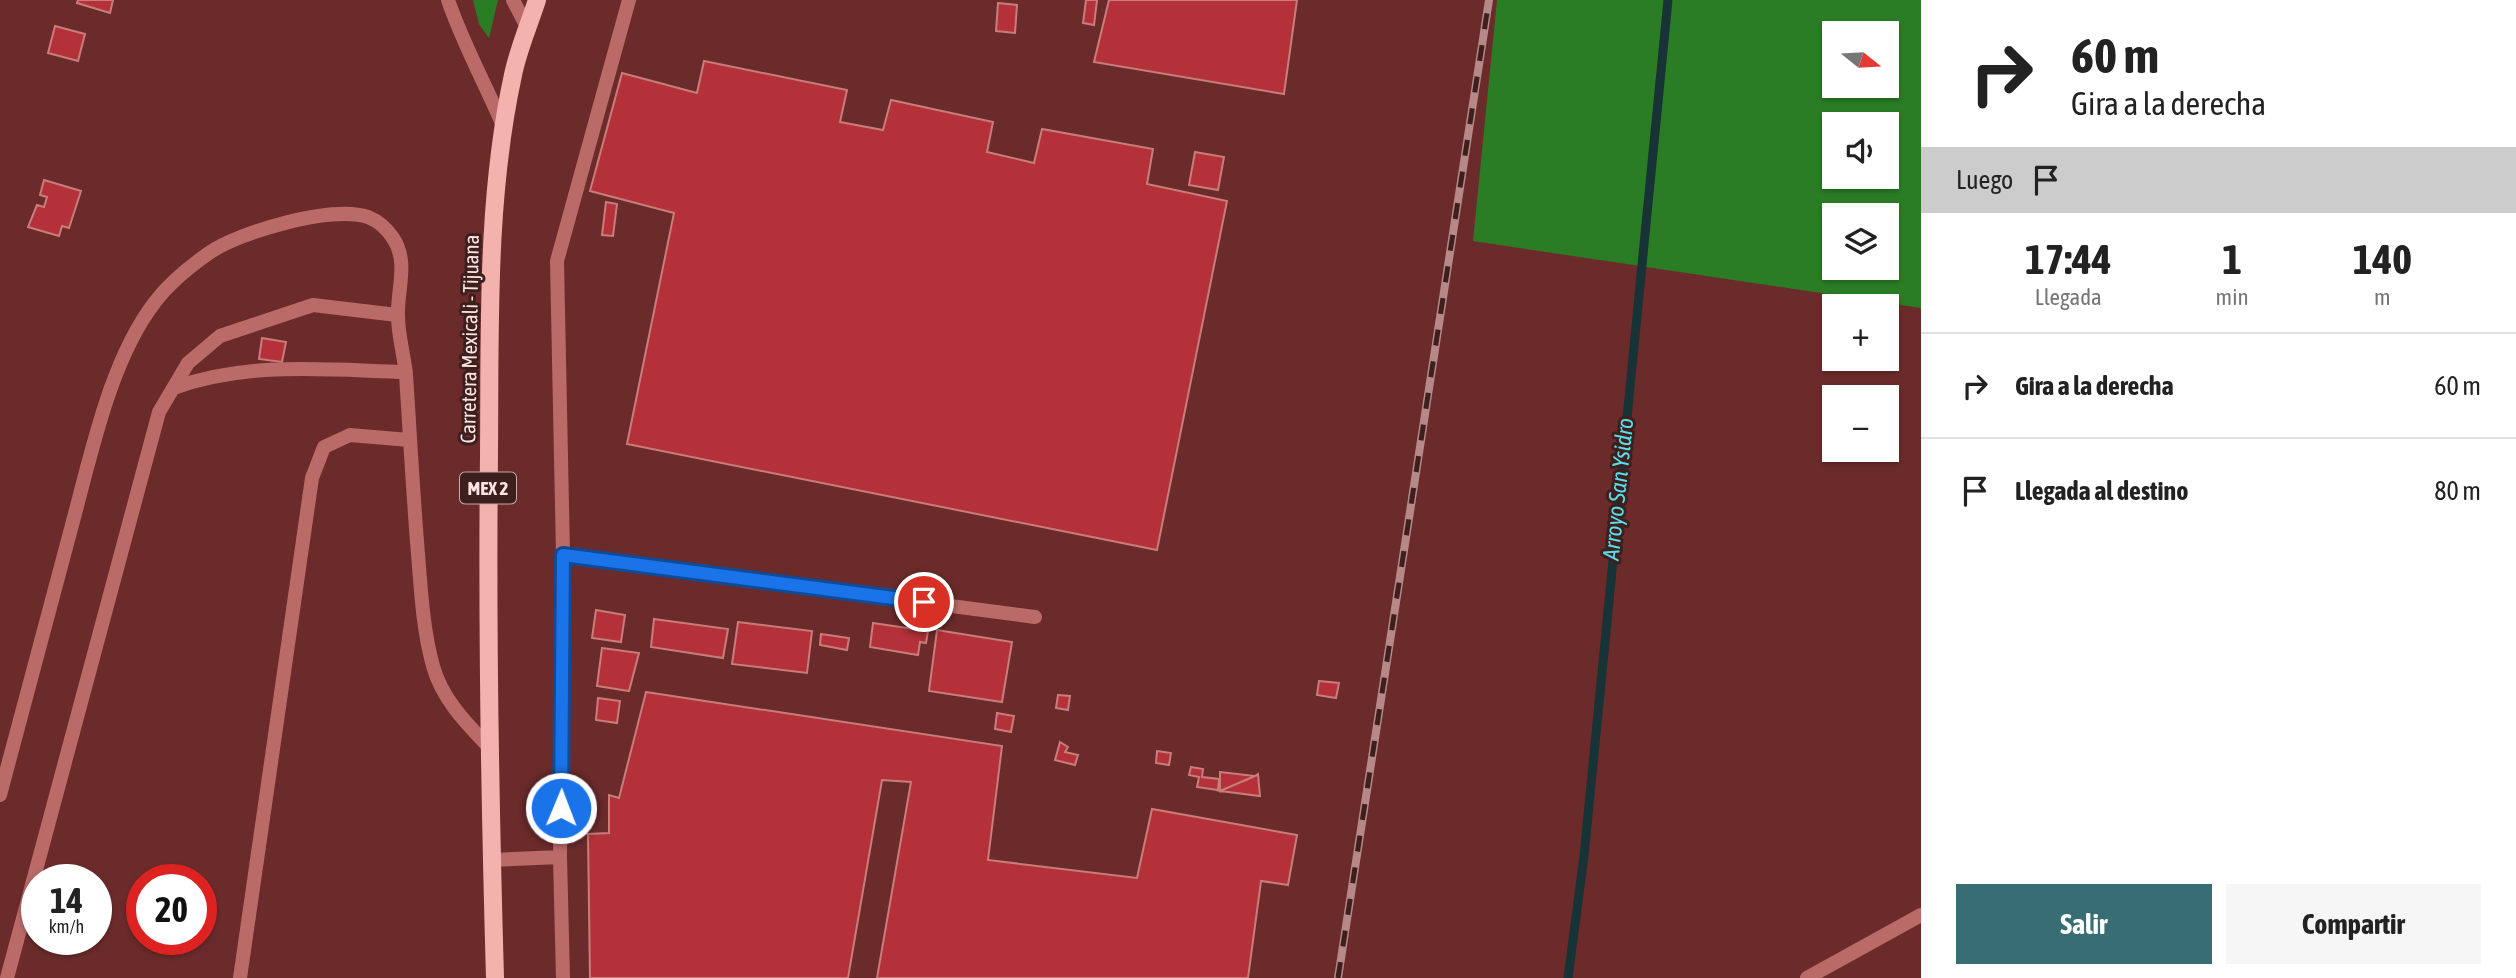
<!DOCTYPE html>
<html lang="es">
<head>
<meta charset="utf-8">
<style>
	body { margin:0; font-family:"Asap Condensed",sans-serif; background:#f6f6f6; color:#222; height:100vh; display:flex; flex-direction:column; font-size:26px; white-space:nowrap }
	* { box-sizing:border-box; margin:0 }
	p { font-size:23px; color:#767676 }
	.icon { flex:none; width:38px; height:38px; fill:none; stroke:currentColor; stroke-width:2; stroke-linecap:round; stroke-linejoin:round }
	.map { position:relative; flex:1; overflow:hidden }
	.drawer { display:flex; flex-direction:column; background:#fff; width:595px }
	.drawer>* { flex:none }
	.top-card { background:#fff; color:#222; overflow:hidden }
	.needle { width:46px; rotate:108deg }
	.buttons { position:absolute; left:1822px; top:21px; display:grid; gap:14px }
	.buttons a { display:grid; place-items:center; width:77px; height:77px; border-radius:0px; background:#fff; box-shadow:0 2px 5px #0004; font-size:35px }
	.speed { position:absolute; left:21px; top:864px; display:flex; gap:14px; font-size:35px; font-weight:700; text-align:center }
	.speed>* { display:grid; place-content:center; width:91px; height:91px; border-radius:50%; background:#fff; box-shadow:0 2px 5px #0004; line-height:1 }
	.speed small { font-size:18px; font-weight:400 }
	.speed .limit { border:10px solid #d22; background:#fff; color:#111 }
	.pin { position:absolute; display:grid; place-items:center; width:60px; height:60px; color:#fff; margin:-30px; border:4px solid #fff; border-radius:50%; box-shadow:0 2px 7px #0007 }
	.me { position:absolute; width:77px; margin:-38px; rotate:1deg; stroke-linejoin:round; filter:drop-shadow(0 0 5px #0008) }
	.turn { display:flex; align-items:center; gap:24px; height:147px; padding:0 35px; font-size:32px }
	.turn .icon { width:91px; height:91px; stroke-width:2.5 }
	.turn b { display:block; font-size:49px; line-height:60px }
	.then { display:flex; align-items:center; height:66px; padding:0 35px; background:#0003; gap:14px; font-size:26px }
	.eta { display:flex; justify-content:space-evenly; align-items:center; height:119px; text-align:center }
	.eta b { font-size:42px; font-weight:700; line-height:49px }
	.action { display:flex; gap:14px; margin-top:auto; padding:14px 35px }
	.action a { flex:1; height:80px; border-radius:0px; background:#386e73; color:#fff; font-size:28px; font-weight:700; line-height:80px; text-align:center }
	.action a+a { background:#f6f6f6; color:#222 }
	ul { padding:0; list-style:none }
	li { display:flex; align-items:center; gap:21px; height:105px; padding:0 35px; border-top:2px solid #e0e0e0 }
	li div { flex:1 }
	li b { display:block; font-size:26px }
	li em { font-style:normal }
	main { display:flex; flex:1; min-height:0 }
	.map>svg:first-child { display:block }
	.green { fill:#2a7d25; fill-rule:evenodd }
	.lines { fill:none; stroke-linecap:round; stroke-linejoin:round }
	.stream { stroke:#183335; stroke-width:9 }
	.building { fill:#b43139; stroke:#c87d7b; stroke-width:2 }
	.lane { stroke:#ba6b68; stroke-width:14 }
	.primary { stroke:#f3b2ae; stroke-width:18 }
	.rail-casing { stroke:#b68988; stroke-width:8 }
	.rail { stroke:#3d1f1e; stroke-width:5; stroke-dasharray:16; stroke-linecap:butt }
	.route-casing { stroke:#114b97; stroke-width:18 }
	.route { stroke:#1a73e8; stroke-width:12 }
	.labels { text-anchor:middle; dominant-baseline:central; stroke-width:6; stroke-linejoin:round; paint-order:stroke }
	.shield { fill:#3d1f1e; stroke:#c4aaa8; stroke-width:2 }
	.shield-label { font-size:19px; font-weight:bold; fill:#fee5e3 }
	.street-label { font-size:21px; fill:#fee5e3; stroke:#3d1f1e }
	.water-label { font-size:23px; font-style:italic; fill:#57e0eb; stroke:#3d1f1e }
</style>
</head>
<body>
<main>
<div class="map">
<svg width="1921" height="978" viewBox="0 0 1921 978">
	<rect width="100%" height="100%" fill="#6c2b2b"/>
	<!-- green -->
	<path class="green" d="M473,0h25l-9,38 -10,-14z
		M1497,0h424v308l-448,-67zM1834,33h52v53h-52zM1834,124h52v53h-52zM1834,215h52v53h-52z"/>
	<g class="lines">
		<!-- stream -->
		<path class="stream" d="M1568,978l16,-122 84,-856"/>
	</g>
	<!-- building -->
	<path class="building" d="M78,0h35l-3,13 -33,-10z
		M1086,0h11l-3,25 -11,-2z
		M1109,0h188l-13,94 -190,-32z
		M998,3l19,2 -2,28 -19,-2z
		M55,26l30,8 -7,27 -30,-8z
		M704,61l143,29 -7,32 43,8 8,-30 102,22 -6,30 47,11 8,-34 111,20 -6,35 80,17 -70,349 -530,-106 47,-231 -84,-22 32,-118 75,20z
		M1195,152l29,5 -6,33 -29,-5z
		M44,180l37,11 -12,37 -7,-2 -3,10 -31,-9 9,-22 7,2 3,-10 -7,-2z
		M606,202l11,2 -4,32 -11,-1z
		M262,338l24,4 -4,20 -23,-3z
		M596,610l29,5 -4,27 -29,-4z
		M654,619l74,10 -5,29 -72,-11z
		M738,622l74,9 -5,42 -75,-9z
		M873,623l55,8 -2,12 -6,-1 -2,13 -48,-8z
		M937,630l75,12 -10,60 -73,-11z
		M821,634l28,4 -2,12 -27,-5z
		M602,648l37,5 -10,38 -32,-5z
		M1319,681l20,2 -3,15 -19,-3z
		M646,692l356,54 -14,114 149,18 15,-69 145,26 -9,50 -27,-4 -13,97h-371l34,-196 -29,-2 -34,198h-258l-2,-144 21,-1v-38l10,3z
		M1058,695l12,1 -2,14 -12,-2z
		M598,698l22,3 -3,22 -21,-3z
		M997,713l17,3 -3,16 -16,-3z
		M1060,742l8,5 -3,5 13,3 -3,10 -20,-5z
		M1157,751l14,2 -2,12 -13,-2z
		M1191,767l12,2 -1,8 17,2 -1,11 -21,-3 2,-10 -10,-2z
		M1220,772l35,4 -35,15z
		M1258,774l2,22 -40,-5 35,-15z"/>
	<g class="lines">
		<!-- lane -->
		<path class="lane" d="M448,0c15,44 38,85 56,128
			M513,0l15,29
			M174,388c74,-27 154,-18 232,-16
			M563,555l472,62
			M0,795c24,-90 48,-180 72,-270 19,-70 38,-165 83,-223 15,-20 34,-35 54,-49 30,-21 123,-48 159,-36 10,4 19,12 25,21 16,24 4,51 5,78 0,19 6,39 8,59 4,60 7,119 12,179 3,37 5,76 15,112 9,33 33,57 56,81
			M492,860l68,-3
			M7,978l152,-566 29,-49 32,-27 93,-31 84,10
			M240,978l72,-500 12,-31 26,-12 59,5
			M563,978l-3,-121 3,-302 -6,-294 72,-261
			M1807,978l114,-63"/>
		<!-- primary -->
		<path class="primary" d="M495,978c-5,-174 -8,-349 -6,-523 1,-126 -3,-256 24,-380 5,-25 16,-50 24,-75"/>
		<!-- rail casing -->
		<g class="rail-casing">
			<path id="rail" d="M1338,978l151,-978"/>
		</g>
		<!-- rail -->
		<use href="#rail" class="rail"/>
	</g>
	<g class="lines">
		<!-- route casing -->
		<g class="route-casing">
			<path id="route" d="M561,808l2,-253 361,47"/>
		</g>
		<!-- route -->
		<use href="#route" class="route"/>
	</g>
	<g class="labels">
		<!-- shield labels -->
		<rect class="shield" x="460" y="472.5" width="56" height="31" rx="5"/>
		<g class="shield-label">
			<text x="488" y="488">MEX 2</text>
		</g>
		<!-- street labels -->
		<g class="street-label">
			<text transform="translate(469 339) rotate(-89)">Carretera Mexicali - Tijuana</text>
		</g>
		<!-- water labels -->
		<g class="water-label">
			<text transform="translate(1618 489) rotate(-84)">Arroyo San Ysidro</text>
		</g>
	</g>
</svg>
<div class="buttons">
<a><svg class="needle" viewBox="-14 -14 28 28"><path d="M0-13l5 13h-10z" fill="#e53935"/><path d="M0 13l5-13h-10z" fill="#767676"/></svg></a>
<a><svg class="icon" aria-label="sound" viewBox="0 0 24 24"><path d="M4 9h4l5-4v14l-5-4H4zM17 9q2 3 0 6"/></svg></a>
<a><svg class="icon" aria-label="layers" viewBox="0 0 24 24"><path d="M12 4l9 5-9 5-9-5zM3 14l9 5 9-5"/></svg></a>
<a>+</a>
<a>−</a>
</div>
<div class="speed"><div>14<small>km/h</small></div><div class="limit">20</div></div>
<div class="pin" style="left:924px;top:602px;background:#d93025"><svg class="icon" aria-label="arrive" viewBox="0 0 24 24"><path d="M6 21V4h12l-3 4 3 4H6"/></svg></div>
<svg class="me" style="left:561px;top:808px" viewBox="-20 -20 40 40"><circle r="17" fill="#1a73e8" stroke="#fff" stroke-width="3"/><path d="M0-11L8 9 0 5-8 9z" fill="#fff"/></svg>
</div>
<section class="drawer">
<div class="top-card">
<div class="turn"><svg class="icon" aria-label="right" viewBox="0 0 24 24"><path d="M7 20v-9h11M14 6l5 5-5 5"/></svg><div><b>60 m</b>Gira a la derecha</div></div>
<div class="then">Luego<svg class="icon" aria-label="arrive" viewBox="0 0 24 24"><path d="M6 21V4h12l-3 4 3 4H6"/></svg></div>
</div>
<div class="eta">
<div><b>17:44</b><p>Llegada</p></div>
<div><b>1</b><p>min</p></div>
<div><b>140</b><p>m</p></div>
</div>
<ul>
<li><svg class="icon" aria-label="right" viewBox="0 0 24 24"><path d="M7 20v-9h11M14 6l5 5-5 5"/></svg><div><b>Gira a la derecha</b></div><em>60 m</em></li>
<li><svg class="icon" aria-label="arrive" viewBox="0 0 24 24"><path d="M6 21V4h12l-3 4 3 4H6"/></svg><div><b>Llegada al destino</b></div><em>80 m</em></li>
</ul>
<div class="action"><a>Salir</a><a>Compartir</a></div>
</section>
</main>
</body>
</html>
